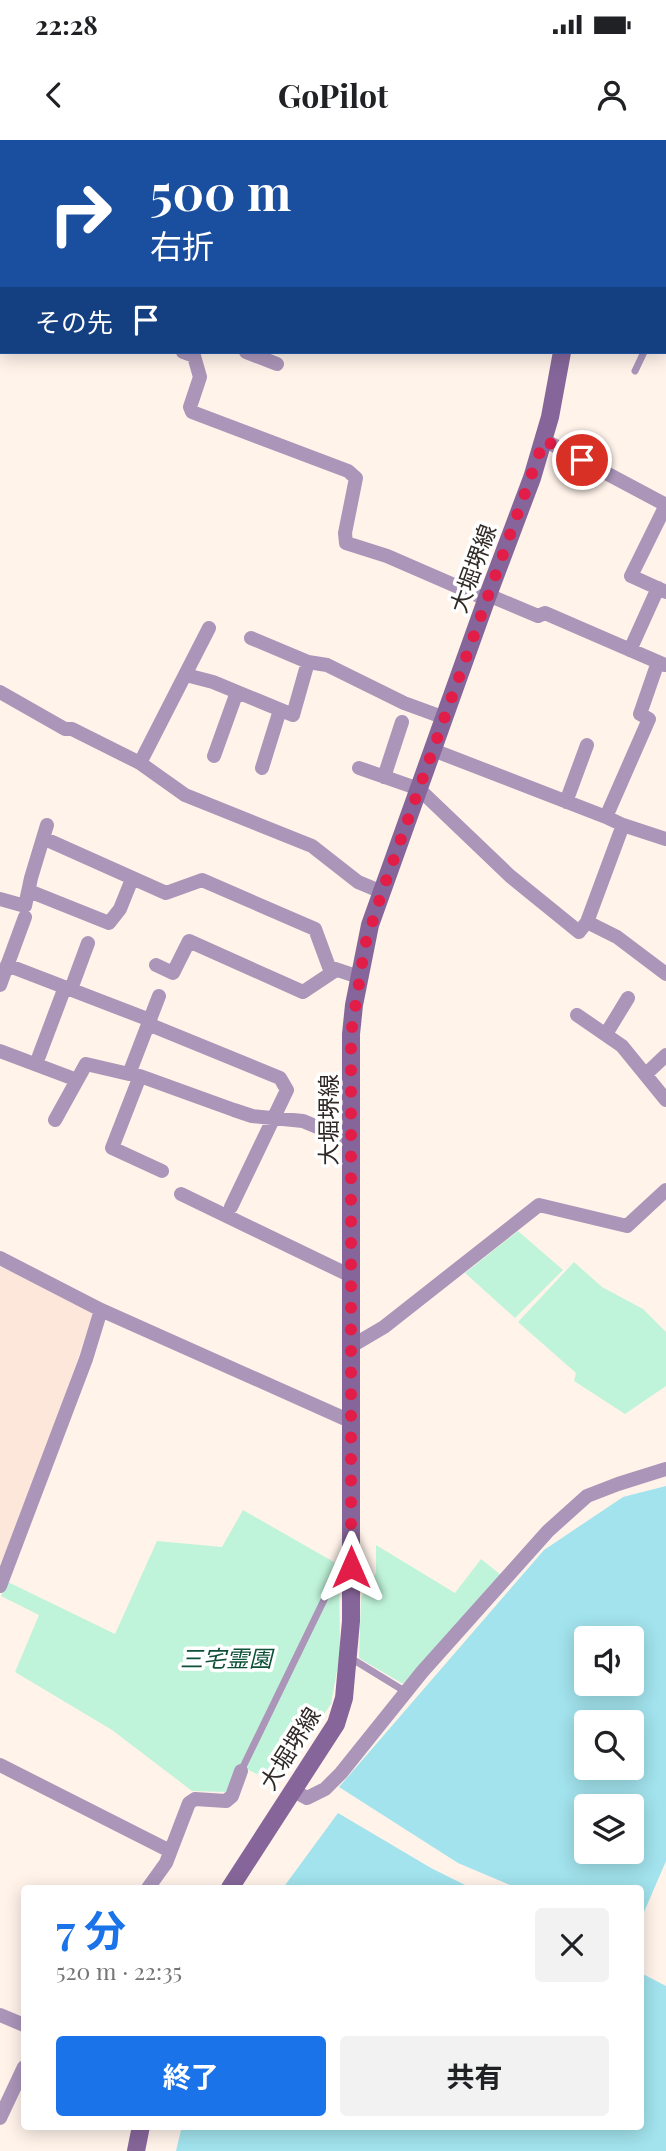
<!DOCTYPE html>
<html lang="ja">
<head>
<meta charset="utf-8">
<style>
	body { margin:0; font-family:"Playfair Display","Noto Sans JP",serif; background:#f2f2f2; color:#202124; height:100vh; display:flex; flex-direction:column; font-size:26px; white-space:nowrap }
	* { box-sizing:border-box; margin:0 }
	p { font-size:23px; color:#757577 }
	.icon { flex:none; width:38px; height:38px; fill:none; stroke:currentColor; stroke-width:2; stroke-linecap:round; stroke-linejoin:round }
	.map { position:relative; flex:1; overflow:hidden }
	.drawer { position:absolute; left:21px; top:1745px; width:623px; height:245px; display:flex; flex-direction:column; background:#fff; border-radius:7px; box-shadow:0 4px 18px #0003 }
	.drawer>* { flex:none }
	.guide { position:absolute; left:0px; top:0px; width:667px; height:214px; box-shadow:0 4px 18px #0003; background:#1a4fa0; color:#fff; overflow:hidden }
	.buttons { position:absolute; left:574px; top:1486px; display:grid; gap:14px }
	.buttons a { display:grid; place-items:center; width:70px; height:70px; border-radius:7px; background:#fff; box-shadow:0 4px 18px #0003; font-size:35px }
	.pin { position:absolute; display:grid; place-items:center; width:60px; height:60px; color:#fff; margin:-30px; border:4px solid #fff; border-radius:50%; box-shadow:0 2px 7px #0007 }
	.me { position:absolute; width:77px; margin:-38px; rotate:0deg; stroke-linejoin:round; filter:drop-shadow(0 0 5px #0008) }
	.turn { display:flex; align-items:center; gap:24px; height:147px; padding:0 35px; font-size:32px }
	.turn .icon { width:91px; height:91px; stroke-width:2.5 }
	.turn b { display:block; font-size:49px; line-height:60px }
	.then { display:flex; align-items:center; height:66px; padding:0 35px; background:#0003; gap:14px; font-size:26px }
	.round { display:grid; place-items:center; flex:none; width:74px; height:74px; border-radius:7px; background:#f2f2f2 }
	.overview { display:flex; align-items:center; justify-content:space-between; height:119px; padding:0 35px }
	h1 { font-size:42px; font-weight:700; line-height:52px; color:#1a73e8 }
	.primary-button { display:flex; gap:14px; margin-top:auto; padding:14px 35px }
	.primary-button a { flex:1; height:80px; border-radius:7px; background:#1a73e8; color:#fff; font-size:28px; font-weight:700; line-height:80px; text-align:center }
	.primary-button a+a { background:#f2f2f2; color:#202124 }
	.status { display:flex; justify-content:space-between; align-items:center; height:49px; padding:0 35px; background:#fff; direction:ltr }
	.status svg { height:19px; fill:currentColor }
	header { display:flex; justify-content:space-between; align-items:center; height:91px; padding:0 35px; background:#fff; font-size:32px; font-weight:700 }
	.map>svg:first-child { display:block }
	.education { fill:#fde6da }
	.green { fill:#c0f4da }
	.water { fill:#a2e3ed; fill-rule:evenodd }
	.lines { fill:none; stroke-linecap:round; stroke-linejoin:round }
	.lane { stroke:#ab95b9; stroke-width:7 }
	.street { stroke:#ab95b9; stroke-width:14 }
	.secondary { stroke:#86669a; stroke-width:18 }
	.route { stroke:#e11d48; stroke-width:12; stroke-dasharray:0 21.6 }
	.labels { text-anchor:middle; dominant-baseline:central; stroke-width:7; stroke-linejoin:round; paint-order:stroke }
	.street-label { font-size:23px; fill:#302a26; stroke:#fff }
	.park-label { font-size:23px; font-style:italic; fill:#0d5139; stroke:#fff }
</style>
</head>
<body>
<div class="status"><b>22:28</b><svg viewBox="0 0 49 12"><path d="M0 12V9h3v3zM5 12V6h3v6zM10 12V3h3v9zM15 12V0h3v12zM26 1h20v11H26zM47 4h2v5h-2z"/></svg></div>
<header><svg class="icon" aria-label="back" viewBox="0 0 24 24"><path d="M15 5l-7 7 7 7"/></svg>GoPilot<svg class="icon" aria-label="person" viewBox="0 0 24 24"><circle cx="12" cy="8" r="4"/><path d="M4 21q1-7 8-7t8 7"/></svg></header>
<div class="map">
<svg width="666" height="2011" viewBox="0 0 666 2011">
	<rect width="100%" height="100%" fill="#fff3ea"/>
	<!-- education -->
	<path class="education" d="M0,1126l94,46 -39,112 -42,112 -13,29z"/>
	<!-- green -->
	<path class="green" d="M518,1091l45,39 -48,48 -50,-45z
		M574,1122l28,25 41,22 23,23v54l-41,28 -51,-33 2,-8 -58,-51z
		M243,1370l96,55 1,89 -9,50 -55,79 -36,-17 -14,26 -34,-1 -80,-61 -97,-58 24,-57 -38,-19 7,-14 107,52 42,-93 65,6z
		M376,1405l79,48 26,-34 20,16 -98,109 -44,-26 2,-60 15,-25z"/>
	<!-- water -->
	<path class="water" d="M666,1346v375l-25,58 -1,-31h-123l-59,-25 -119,-76 205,-237 79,-53zM586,1498h46v46h-46zM586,1582h46v46h-46zM586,1666h46v46h-46z
		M338,1673l93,55 40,20h-188z
		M641,1833l25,13v165h-490l6,-25h458z"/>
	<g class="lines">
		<!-- lane -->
		<path class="lane" d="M635,231l9,-19
			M349,1517l57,35
			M241,1631l98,-202 12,-2"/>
		<!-- street -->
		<path class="street" d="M273,2v-2
			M0,8l2,1
			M665,200h1
			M183,212l11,4 6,21 -10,30 2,5 156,59 8,7 -11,55 1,10 41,13 99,43
			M246,212l31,12
			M544,300l122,65
			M666,365l-35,71 35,16
			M488,455l50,21 7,-3 120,52
			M251,498l57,24 19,3 77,38 41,15
			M630,510l28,-62
			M186,535l27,7 80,33 15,-53
			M0,552l65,37h7l68,34 45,32 127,51 46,36 24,10
			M433,610l173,67
			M214,616l23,-64
			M140,623l69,-135
			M262,628l18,-58
			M359,628l60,21 91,87 69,56 8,-10 36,-97 -17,-8 43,-98 -9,-5 18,-52
			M384,637l18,-55
			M566,662l21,-57
			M623,685l43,14
			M43,698l123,55 36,-13 113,49 14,38 30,10
			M29,751l80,32 11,-14 12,-30
			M0,759l25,7 6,-28 16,-53
			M587,782l30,15 49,37
			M7,825l143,55
			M156,825l17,8 16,-32 114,51 33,-22
			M0,845l25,-68
			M71,849l17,-46
			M577,875l45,31 44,54
			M148,884l132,54 7,12 -56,117
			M606,894l22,-36
			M0,911l77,29
			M39,916l26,-69
			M130,934l10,2 -28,72 50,23
			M646,934l20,-19
			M140,936l94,34 18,6 51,5 48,20
			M55,980l31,-56 43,10 30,-78
			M181,1054l170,82
			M0,1118l101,52 249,111
			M350,1207l34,-20 155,-122 88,21 39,-36
			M0,1446l86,-227 15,-49
			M0,1625l170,86
			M292,1650l15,8 18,-9 16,-16 81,-101 126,-141 39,-35 31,-12 48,-15
			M148,1748l18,-25 23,-60 6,-4 31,2 6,-5 9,-25
			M0,1875l24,10
			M0,1978l24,-51"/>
		<!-- secondary -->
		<path class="secondary" d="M610,2v-2
			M230,1748l106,-164 8,-26 7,-77v-587l3,-29 16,-80 118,-330 44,-117 18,-61 12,-65
			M136,2011l5,-25"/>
	</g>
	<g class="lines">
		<!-- route -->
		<path class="route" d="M351,1427v-533l14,-89 17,-53 162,-452 38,20"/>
	</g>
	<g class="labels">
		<!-- street labels -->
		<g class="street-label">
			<text transform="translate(472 428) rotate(-70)">大堀堺線</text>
			<text transform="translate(327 980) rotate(-90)">大堀堺線</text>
			<text transform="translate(289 1608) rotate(-58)">大堀堺線</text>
		</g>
		<!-- park labels -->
		<g class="park-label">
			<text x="226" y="1517">三宅霊園</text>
		</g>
	</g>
</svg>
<div class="buttons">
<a><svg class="icon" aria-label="sound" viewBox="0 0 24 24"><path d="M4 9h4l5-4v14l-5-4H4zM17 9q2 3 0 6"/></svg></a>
<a><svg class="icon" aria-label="search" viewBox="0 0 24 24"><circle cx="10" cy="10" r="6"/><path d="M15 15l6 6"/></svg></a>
<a><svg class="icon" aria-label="layers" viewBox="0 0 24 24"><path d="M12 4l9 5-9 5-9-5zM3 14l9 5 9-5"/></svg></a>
</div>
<div class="pin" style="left:582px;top:320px;background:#d93025"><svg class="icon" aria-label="arrive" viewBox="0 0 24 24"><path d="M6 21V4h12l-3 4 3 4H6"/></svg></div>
<svg class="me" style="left:351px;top:1427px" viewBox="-20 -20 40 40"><path d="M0-17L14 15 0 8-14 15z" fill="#e11d48" stroke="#fff" stroke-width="4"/></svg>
<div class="guide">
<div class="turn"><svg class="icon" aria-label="right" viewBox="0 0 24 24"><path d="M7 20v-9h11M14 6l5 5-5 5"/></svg><div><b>500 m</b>右折</div></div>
<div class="then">その先<svg class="icon" aria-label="arrive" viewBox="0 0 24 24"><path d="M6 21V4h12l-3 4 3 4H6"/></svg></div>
</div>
<section class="drawer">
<div class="overview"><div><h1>7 分</h1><p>520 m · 22:35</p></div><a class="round"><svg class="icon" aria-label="close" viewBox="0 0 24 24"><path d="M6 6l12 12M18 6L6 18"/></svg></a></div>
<div class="primary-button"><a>終了</a><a>共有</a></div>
</section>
</div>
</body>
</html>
